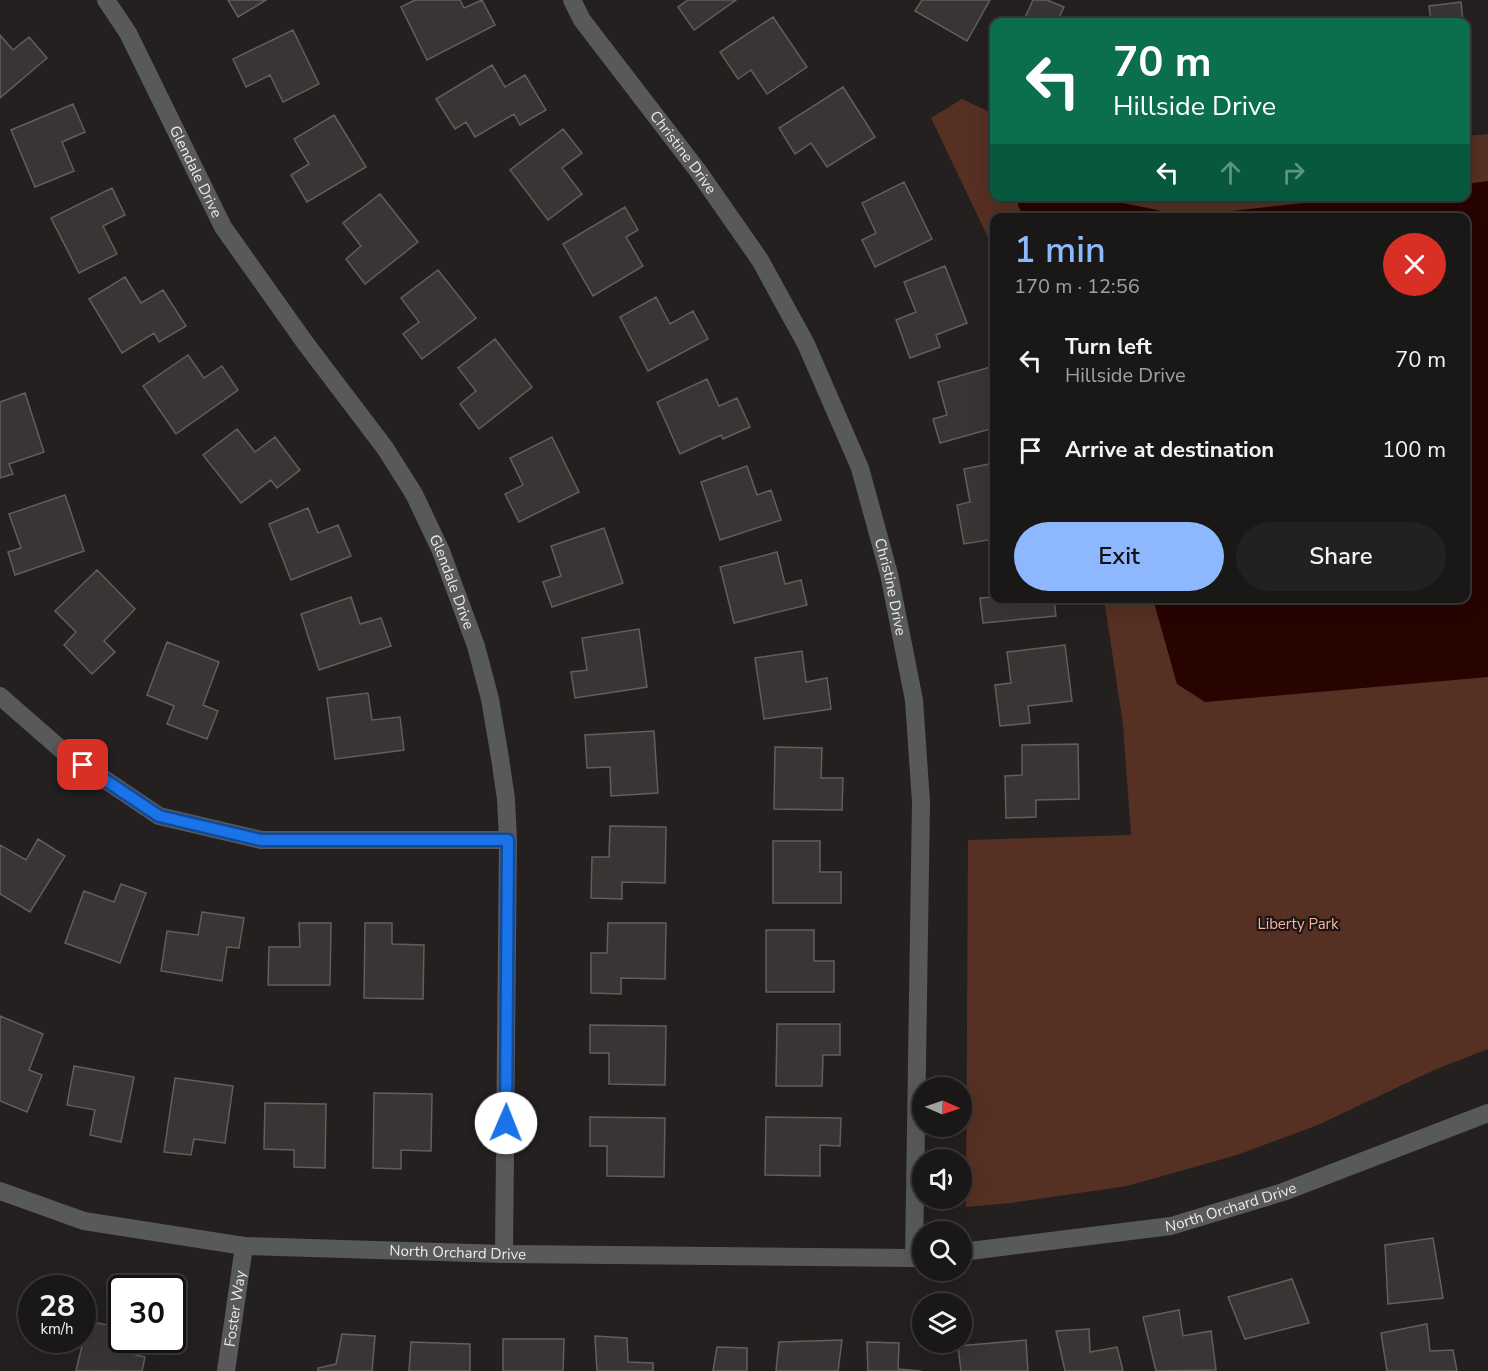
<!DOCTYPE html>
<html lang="en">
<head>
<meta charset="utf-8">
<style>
	body { margin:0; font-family:"Nunito Sans",sans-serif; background:#232120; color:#f1f3f6; height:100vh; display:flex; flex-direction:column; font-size:22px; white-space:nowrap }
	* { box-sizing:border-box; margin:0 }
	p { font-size:20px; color:#9fa0a1 }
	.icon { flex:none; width:33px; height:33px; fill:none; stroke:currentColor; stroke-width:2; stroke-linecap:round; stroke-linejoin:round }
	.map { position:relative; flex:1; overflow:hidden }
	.drawer { position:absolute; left:990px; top:213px; width:480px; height:390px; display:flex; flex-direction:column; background:#1a1817; border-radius:12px; box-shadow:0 6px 24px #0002,0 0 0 2px #383736 }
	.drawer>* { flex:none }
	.banner { position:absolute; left:990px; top:18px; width:480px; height:183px; border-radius:12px; box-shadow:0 6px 24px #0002,0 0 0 2px #383736; background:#0b6e4f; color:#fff; overflow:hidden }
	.needle { width:39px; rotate:92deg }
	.tools { position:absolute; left:912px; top:1077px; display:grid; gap:12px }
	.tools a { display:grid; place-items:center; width:60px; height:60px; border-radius:50%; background:#1a1817; box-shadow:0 6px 24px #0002,0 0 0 2px #383736; font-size:30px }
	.speed { position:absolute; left:18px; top:1275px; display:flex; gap:12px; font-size:30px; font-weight:700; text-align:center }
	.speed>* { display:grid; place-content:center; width:78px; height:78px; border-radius:50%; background:#1a1817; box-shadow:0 6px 24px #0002,0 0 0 2px #383736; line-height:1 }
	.speed small { font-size:15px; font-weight:400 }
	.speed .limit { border:3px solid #111; border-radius:9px; background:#fff; color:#111 }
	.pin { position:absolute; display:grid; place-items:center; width:51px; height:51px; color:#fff; margin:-26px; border-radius:12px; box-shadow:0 3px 9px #0006 }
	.me { position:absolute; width:66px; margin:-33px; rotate:1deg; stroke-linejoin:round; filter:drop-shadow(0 0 4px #0008) }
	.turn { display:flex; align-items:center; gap:21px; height:126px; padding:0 24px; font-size:27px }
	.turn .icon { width:78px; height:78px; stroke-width:2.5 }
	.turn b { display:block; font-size:42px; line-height:51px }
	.lanes { display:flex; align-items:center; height:57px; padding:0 24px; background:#0003; justify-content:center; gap:30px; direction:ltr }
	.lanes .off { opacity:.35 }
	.round { display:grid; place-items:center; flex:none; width:63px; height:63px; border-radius:32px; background:#232120 }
	.overview { display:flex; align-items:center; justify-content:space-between; height:102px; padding:0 24px }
	h1 { font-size:36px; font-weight:600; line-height:45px; color:#8eb8fd }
	.cta { display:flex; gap:12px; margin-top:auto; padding:12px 24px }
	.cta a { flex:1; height:69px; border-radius:36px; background:#8eb8fd; color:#111; font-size:24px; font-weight:600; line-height:69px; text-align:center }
	.cta a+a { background:#232120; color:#f1f3f6 }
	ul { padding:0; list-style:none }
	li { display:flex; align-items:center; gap:18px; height:90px; padding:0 24px }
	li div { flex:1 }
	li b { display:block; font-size:22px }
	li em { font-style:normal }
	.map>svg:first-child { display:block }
	.green { fill:#563023 }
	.water { fill:#280400 }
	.building { fill:#393534; stroke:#625e5d; stroke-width:1.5 }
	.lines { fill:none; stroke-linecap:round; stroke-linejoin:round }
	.street { stroke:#58595a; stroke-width:18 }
	.route-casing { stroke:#114b97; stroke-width:15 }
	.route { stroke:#1a73e8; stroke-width:10 }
	.labels { text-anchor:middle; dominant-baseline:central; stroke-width:4.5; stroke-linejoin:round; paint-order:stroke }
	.street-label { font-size:15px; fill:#ece9e8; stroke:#1a1615 }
	.park-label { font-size:15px; fill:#fab29a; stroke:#1a1615 }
</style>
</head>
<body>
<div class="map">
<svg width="1488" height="1371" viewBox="0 0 1488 1371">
	<rect width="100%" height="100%" fill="#23201f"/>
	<!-- green -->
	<path class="green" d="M962,99l32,15v82h472v-60l22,-2v915l-54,21 -116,55 -81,30 -110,31 -116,17 -45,4 2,-367 163,-5 -8,-110 -19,-126 362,-1v-380h-472v32l-63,-132z"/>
	<!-- water -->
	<path class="water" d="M1488,181v496l-283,25 -28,-18 -24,-85 313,-1v-380h-442l-6,-13v-8h75l94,19 170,-19 109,-1v-12z"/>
	<!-- building -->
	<path class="building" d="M228,0h38l-28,17z
		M415,0h45l4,8 18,-8 13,25 -68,35 -26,-53z
		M688,0h48l-42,30 -16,-23z
		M922,0h68l-23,41 -52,-30z
		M1033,0h14l17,7 -7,15h-34z
		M1461,2l2,20h-32l-2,-16z
		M773,17l34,50 -40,27 -16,-24 -13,9 -18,-27z
		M293,30l26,54 -36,18 -13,-27 -24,12 -13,-28z
		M0,35l13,15 16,-13 18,21 -47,40z
		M492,65l13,22 20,-12 21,35 -26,15 -6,-11 -39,23 -9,-15 -11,7 -19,-30z
		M843,87l32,50 -48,30 -16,-24 -16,11 -16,-26z
		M73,104l12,28 -23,10 12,29 -39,16 -24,-57z
		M334,115l32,52 -59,35 -16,-27 18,-11 -15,-25z
		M563,129l19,24 -20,15 20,26 -34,26 -38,-50z
		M904,182l28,57 -57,28 -13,-27 14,-7 -14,-30z
		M112,188l13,27 -22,11 14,28 -38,19 -28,-55z
		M380,194l38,48 -53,42 -19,-25 15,-13 -18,-23z
		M625,207l13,23 -12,7 17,29 -50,30 -30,-52z
		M945,266l22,57 -31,12 4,12 -30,11 -14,-38 20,-8 -12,-30z
		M438,270l38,48 -54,41 -19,-25 16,-12 -18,-24z
		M125,277l16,26 22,-13 23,36 -27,16 -5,-9 -32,20 -33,-54z
		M656,297l14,27 23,-13 15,28 -60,32 -28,-54z
		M495,339l37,48 -53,42 -19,-25 16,-13 -18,-23z
		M188,355l16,23 18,-12 16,24 -62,44 -33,-48z
		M994,366v62l-54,15 -7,-24 14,-4 -9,-33z
		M707,379l12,27 18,-8 13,29 -27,12 -2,-4 -41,19 -23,-52z
		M25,393l19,59 -35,12 4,10 -13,4v-76z
		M237,429l18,23 20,-15 25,33 -23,18 -6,-8 -30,23 -38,-48z
		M552,437l27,55 -60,30 -14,-28 18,-9 -13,-27z
		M994,463v56l-2,1 2,19 -30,5 -7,-39 13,-3 -6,-33z
		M747,466l10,29 14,-5 10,30 -61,20 -19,-58z
		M65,495l19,56 -69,24 -7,-23 13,-4 -12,-34z
		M308,508l10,25 20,-8 13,31 -60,24 -22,-56z
		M604,528l19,55 -71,24 -9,-25 18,-6 -10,-30z
		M777,552l8,32 16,-4 6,25 -73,18 -14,-56z
		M97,570l38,39 -31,32 11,11 -23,22 -28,-29 12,-13 -21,-21z
		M351,597l9,27 21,-6 10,28 -72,24 -18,-56z
		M994,597v1h60l2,18 -73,7 -3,-25z
		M639,629l8,58 -72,11 -4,-26 16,-2 -5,-32z
		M167,642l52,20 -16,43 15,6 -11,28 -40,-15 7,-18 -27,-11z
		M1065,645l7,56 -44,5 2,17 -30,3 -5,-41 16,-2 -4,-31z
		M802,651l4,31 21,-4 4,31 -67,10 -9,-61z
		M368,693l4,27 28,-3 4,33 -69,9 -8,-61z
		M654,731l4,62 -47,3 -1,-29 -23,1 -2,-33z
		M1078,744l1,55 -43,1v17l-30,1 -1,-42 17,-1v-30z
		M775,747l47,1 -1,30h22l-1,32 -68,-1z
		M610,826l56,1 -1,56 -43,-1v17l-31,-1 1,-41h17z
		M38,839l27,17 -35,56 -30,-18v-49l26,15z
		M773,841h47v31h21v31h-68z
		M121,884l25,9 -26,70 -55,-20 19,-52 30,11z
		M202,912l42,6 -5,30 -12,-1 -5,34 -61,-10 6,-40 31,4z
		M299,923h32l-1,62h-62l1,-38h31z
		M365,923h27v21l32,1 -1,54 -59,-1z
		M608,923h58l-1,56 -44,-1v16l-30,-1v-40h16z
		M766,930h48v31h20v31h-68z
		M0,1016l43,18 -14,36 13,5 -15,37 -27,-11z
		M777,1024h63v31h-17l-1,31h-46z
		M590,1025l76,1 -1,59 -56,-1v-31h-19z
		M74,1066l60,11 -13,65 -31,-7 5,-25 -28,-5z
		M175,1078l58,8 -8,57 -31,-4 -3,16 -27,-3z
		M374,1093l58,1 -1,57 -30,-1v19l-28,-1z
		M265,1103l61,1 -1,64 -31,-1v-17l-30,-1z
		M590,1117l75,1 -1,59 -57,-1v-30h-17z
		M766,1117l75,1 -1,28 -20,-1v31l-55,-1z
		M1433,1238l10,60 -55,6 -3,-59z
		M1292,1279l17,44 -64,16 -17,-42z
		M1179,1310l4,26 28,-5 5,39 -60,1 -13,-54z
		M88,1321l34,7v12h3l-3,12 23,5 -3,14h-66z
		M1427,1324l3,27 23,-1 4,21h-70l-6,-38z
		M1089,1329l1,23 27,-5 6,24h-58l-9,-40z
		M342,1334l33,2 -3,35h-54v-3l18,-4z
		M595,1336l32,2 1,24 25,1v8h-56z
		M503,1339h61l-1,32h-60z
		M842,1340l-4,31h-62l3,-29z
		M1026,1340l2,31h-67l-3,-25z
		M411,1342l59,2v27h-61z
		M867,1342l32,1 -1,26 23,2h-53z
		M717,1347l30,1v23h-34z"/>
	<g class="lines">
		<!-- street -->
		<g class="street">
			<path id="s1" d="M106,0l22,33 95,194 83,117 79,104 29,46 27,57 35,95 14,53 10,59 6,41 2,41 -4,414"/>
			<path id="s2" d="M572,0l10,20 116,151 62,89 46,84 54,124 29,106 25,126 7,102 -7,456"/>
			<path d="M0,696l64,56 95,64 102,24h247"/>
			<path id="s3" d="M0,1191l84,30 160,25 260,8 410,4 8,-1"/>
			<path id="s4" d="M962,1252l209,-26 112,-34 205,-79"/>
			<path id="s5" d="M226,1371l18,-125"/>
		</g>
	</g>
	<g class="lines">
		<!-- route casing -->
		<g class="route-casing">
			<path id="route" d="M83,765l76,51 102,24h247l-2,283"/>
		</g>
		<!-- route -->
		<use href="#route" class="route"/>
	</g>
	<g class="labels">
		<!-- street labels -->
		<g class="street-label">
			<text stroke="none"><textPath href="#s2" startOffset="189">Christine Drive</textPath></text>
			<text stroke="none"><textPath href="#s1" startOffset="194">Glendale Drive</textPath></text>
			<text stroke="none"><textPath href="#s1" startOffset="680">Glendale Drive</textPath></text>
			<text stroke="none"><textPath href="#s2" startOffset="675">Christine Drive</textPath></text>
			<text stroke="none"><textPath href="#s4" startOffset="273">North Orchard Drive</textPath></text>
			<text stroke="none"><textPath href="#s3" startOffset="465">North Orchard Drive</textPath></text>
			<text stroke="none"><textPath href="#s5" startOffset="63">Foster Way</textPath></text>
		</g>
		<!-- park labels -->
		<g class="park-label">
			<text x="1298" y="924">Liberty Park</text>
		</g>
	</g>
</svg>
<div class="tools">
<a><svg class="needle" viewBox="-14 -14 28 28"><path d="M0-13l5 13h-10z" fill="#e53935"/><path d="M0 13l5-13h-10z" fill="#9fa0a1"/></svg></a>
<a><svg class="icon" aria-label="sound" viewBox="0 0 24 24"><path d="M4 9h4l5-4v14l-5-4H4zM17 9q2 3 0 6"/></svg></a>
<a><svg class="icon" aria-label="search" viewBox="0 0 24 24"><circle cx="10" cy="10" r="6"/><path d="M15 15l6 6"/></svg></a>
<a><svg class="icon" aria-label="layers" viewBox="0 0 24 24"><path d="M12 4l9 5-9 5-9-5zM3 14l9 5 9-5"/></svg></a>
</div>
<div class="speed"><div>28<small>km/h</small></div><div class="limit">30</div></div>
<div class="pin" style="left:83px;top:765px;background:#d93025"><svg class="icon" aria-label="arrive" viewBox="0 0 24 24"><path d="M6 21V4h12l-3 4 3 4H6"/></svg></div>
<svg class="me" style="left:506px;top:1123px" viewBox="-20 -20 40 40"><circle r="19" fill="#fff"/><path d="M0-13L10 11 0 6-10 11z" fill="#1a73e8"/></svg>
<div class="banner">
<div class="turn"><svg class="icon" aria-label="left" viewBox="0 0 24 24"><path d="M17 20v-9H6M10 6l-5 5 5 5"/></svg><div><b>70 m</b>Hillside Drive</div></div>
<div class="lanes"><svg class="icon" aria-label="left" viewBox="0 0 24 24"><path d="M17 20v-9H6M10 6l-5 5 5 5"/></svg><svg class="icon off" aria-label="ahead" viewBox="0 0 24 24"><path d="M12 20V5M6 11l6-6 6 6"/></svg><svg class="icon off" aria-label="right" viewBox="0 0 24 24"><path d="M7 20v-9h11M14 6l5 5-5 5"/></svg></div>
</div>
<section class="drawer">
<div class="overview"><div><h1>1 min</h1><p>170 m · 12:56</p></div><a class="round" style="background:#d93025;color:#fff"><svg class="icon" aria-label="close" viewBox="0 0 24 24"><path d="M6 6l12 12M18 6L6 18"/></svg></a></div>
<ul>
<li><svg class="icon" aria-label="left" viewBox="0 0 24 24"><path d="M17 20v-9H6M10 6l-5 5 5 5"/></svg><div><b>Turn left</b><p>Hillside Drive</p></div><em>70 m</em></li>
<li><svg class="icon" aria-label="arrive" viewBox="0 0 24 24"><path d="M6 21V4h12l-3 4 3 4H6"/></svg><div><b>Arrive at destination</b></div><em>100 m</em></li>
</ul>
<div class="cta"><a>Exit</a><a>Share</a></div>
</section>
</div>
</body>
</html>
